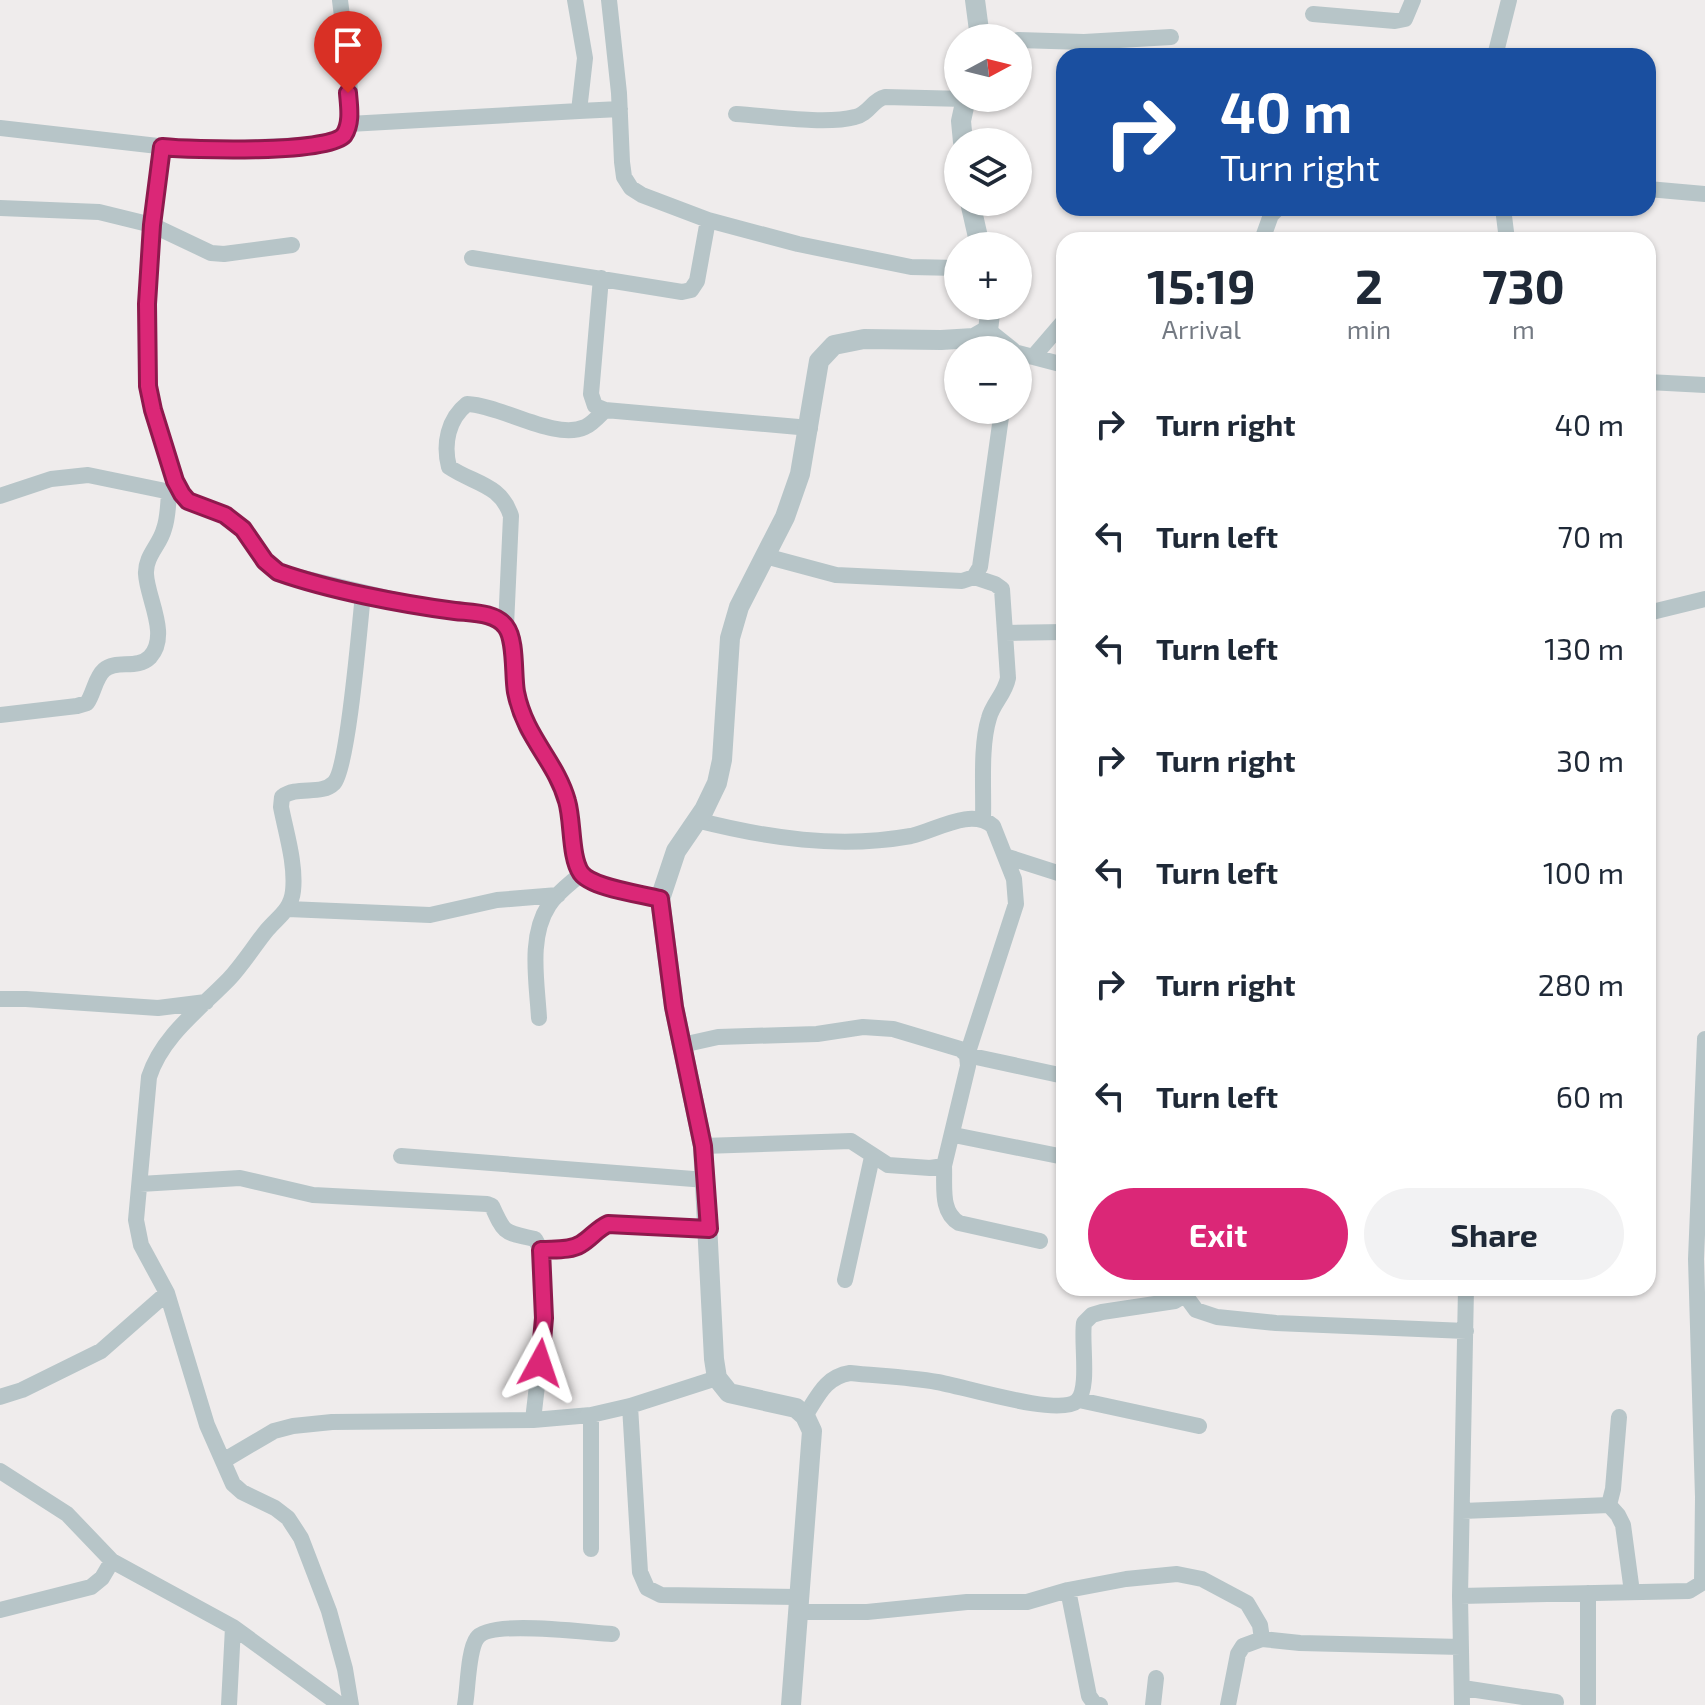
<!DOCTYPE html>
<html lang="en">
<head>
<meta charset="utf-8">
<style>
	body { margin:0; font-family:"Exo 2",sans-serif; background:#f2f2f3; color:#1f2937; height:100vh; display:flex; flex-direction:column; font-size:30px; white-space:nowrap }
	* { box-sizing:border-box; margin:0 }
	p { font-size:26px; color:#747a83 }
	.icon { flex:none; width:44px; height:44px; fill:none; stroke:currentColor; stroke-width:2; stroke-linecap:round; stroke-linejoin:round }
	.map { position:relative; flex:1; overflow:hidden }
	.details { position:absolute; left:1056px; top:232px; width:600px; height:1064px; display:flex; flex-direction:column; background:#fff; border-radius:24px; box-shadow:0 2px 6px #0004 }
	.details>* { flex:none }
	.top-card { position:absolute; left:1056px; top:48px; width:600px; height:168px; border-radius:24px; box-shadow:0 2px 6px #0004; background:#1a4fa0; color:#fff; overflow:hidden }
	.needle { width:52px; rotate:83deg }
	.buttons { position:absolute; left:944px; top:24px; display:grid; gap:16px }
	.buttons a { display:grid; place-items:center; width:88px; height:88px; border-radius:50%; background:#fff; box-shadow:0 2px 6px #0004; font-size:40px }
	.pin { position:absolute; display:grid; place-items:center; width:68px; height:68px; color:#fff; margin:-82px -34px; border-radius:50% 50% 50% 0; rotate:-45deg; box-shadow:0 0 8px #0007 }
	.pin .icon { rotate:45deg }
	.me { position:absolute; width:88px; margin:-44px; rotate:5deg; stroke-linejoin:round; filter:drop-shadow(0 0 6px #0008) }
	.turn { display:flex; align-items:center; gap:28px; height:168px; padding:0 32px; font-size:36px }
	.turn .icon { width:104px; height:104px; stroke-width:2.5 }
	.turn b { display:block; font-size:56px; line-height:68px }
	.eta { display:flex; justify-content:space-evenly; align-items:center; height:136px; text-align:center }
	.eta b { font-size:48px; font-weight:700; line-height:56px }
	.cta { display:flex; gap:16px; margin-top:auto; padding:16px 32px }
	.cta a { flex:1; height:92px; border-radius:48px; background:#db2777; color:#fff; font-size:32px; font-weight:700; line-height:92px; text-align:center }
	.cta a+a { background:#f2f2f3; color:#1f2937 }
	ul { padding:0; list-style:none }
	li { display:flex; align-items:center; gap:24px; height:112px; padding:0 32px }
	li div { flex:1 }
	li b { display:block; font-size:30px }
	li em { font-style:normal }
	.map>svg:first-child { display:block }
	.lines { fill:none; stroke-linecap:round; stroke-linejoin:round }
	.minor { stroke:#b7c5c8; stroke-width:16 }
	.tertiary { stroke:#b7c5c8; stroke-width:20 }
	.route-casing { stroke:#8e194d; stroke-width:20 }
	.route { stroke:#db2777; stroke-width:14 }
</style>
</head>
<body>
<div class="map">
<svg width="1705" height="1705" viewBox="0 0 1705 1705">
	<rect width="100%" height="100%" fill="#efecec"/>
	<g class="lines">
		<!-- minor -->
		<path class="minor" d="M575,0l10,58 -6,53 41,-2
			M609,0l10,93 3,69 2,15 7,11 11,7 66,25 90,24 113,23 47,1
			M1313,14l82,7 10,-2 8,-19
			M1018,40l66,2 87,-5
			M1495,56l14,-56
			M736,114c32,2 89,11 119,3 14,-3 17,-17 30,-20l80,2
			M349,124l230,-13
			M0,128l193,22 135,-6c9,-4 15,-7 19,-16 9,-22 -4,-101 -7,-128
			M162,147l-10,78 -5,79 1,82 5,24 22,71 7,13 6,7 37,14 18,14 22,32 13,11 143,34 72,11 13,9 5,16 5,51 11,37 32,49 8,21 9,62 5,12 11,8 68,17
			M1648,189l57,5
			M0,208l99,4 53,13 59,28 13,1 68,-9
			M1503,208l4,32
			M1262,240l9,-25 7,-7
			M472,258l210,34 9,-2 6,-9 11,-61
			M601,278l-10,116 4,12 10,4 205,18
			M988,330l25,20
			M1018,353l46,12
			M1033,357l31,-36
			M1648,382l57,3
			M0,496l51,-17 37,-4 92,19
			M765,556l71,19 126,6 12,-4 6,-10 22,-157
			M974,577l21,7 7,5 6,89c-3,16 -15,25 -19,40 -9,29 -5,71 -6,101
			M1648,613l57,-14
			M506,626l5,-110c-10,-32 -37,-32 -62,-49 -6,-23 -1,-48 18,-63 34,1 88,37 118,23 7,-3 14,-11 20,-17
			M1005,633l59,-1
			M0,715l77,-9 10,-3c7,-10 8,-25 17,-33 12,-11 33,0 46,-13 20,-22 -3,-59 -4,-83 -1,-18 14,-29 18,-45 4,-11 4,-24 5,-36
			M696,820c71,18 142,29 215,16 24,-5 60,-29 82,-10l21,53 2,25 -49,151 97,21
			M1005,856l59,19
			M288,909l142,6 67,-15 61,-5
			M0,999h26l132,9 48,-6
			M539,1018c-2,-36 -11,-81 10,-113 8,-12 22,-22 32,-31
			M682,1045l36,-8 99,-3 46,-7 30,2 67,20 7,6 1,11 -24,100 -14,2 -42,-3 -37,-24 -148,5
			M954,1135l110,22
			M401,1156l305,24
			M944,1166c1,20 -4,46 15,57l81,18
			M140,1184l100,-6 73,17 174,9 5,2c13,29 12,26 43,33l6,11 2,84 -10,86
			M541,1250c13,-1 29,1 40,-6 10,-6 16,-15 27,-20l101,5
			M845,1280l27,-123
			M1185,1295l11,15 21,7 59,6 190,8
			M0,1397l22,-7 79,-39 66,-58
			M1079,1400l120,26
			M630,1406l10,166 7,16 14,7 138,2
			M591,1415v134
			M805,1416c13,-20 20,-39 45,-43 29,3 58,4 87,9 25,4 122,35 140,19 13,-12 4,-59 7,-78l8,-8 10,-3 73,-11 10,-6 4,-7
			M223,1461l51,-30 19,-5 39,-4 201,-2 58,-5 39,-9 87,-28
			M0,1471l67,43 45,47 121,66 107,78
			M1609,1505l9,10 5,10 9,67
			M1462,1511l147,-6 4,-16 6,-72
			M1068,1590l21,106 5,7 6,2
			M1588,1593v110
			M1460,1596l229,-5 13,-8 1,-86 -7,-238 9,-220
			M0,1610l91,-23 11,-9 10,-17
			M798,1612h69l100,-10h60l41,-12 58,-11 51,-5 25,5 45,24 13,22 2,14
			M1463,1688l93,14
			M229,1705l4,-78
			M351,1705l-6,-36 -16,-58 -28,-73 -13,-20 -13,-10 -33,-16 -9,-8 -26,-59 -40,-132 -26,-48 -5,-25 13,-143c13,-41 51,-68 80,-98 14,-15 25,-33 38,-49 11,-13 24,-20 26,-39 3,-27 -7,-58 -12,-84l1,-10c15,-12 39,-1 52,-14 14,-14 26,-161 29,-189
			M465,1705c3,-16 3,-55 12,-67 13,-19 111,-5 135,-4
			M1153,1705l3,-27
			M1228,1705l10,-51 5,-8 19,-7 38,4 161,4
			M1462,1705l-2,-109 6,-308"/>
		<!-- tertiary -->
		<path class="tertiary" d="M975,0l5,38
			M963,142l-2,-21 5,-23
			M970,202l10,44
			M791,1705l21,-274 -7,-15 -9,-8 -67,-15 -12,-15 -3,-19 -11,-213 -29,-139 -14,-108 16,-48 28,-41 13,-27 5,-23 8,-122 9,-31 46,-90 15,-43 19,-113 15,-16 30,-6 77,1 33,-2 14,-8 3,-24"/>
	</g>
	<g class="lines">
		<!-- route casing -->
		<g class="route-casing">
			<path id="route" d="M348,93c1,13 4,30 -4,42 -16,19 -153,15 -182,12l-10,78 -5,79 1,82 5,24 22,71 7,13 6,7 37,14 18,14 22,32 13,11c51,18 123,32 177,39 16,2 41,1 51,16 10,13 7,48 10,65 9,46 40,69 51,109 6,20 3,56 14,72 11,15 60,21 79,26l14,108 29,139 6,83 -101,-5c-11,5 -17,14 -27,20 -11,7 -27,5 -40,6l3,68 -4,45"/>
		</g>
		<!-- route -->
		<use href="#route" class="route"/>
	</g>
</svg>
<div class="buttons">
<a><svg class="needle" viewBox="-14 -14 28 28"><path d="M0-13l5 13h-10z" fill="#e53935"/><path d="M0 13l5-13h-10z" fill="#747a83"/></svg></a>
<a><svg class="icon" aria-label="layers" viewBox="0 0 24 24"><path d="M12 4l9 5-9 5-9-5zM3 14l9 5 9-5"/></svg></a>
<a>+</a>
<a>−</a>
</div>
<div class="pin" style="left:348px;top:93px;background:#d93025"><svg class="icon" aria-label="arrive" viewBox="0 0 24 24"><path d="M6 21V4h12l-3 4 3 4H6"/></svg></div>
<svg class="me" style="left:540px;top:1363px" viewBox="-20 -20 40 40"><path d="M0-17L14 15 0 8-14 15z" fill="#db2777" stroke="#fff" stroke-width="4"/></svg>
<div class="top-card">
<div class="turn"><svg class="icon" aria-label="right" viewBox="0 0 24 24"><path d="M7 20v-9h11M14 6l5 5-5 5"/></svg><div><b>40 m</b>Turn right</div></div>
</div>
<section class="details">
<div class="eta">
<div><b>15:19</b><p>Arrival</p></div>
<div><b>2</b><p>min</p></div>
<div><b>730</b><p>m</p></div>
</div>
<ul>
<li><svg class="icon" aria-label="right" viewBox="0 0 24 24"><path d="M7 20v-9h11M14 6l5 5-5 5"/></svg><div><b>Turn right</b></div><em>40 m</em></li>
<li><svg class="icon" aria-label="left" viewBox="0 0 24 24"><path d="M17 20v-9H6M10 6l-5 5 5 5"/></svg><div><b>Turn left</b></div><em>70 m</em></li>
<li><svg class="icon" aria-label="left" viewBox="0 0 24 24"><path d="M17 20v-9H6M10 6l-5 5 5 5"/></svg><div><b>Turn left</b></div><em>130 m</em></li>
<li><svg class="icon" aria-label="right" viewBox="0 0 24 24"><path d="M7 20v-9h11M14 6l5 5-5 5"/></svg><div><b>Turn right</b></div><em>30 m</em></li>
<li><svg class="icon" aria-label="left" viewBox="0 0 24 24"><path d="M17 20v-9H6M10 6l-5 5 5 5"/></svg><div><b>Turn left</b></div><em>100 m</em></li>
<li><svg class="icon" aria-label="right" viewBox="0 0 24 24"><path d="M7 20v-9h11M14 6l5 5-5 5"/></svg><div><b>Turn right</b></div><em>280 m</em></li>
<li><svg class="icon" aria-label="left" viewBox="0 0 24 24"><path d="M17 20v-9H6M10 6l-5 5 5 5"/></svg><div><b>Turn left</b></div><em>60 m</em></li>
</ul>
<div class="cta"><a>Exit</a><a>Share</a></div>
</section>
</div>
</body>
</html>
